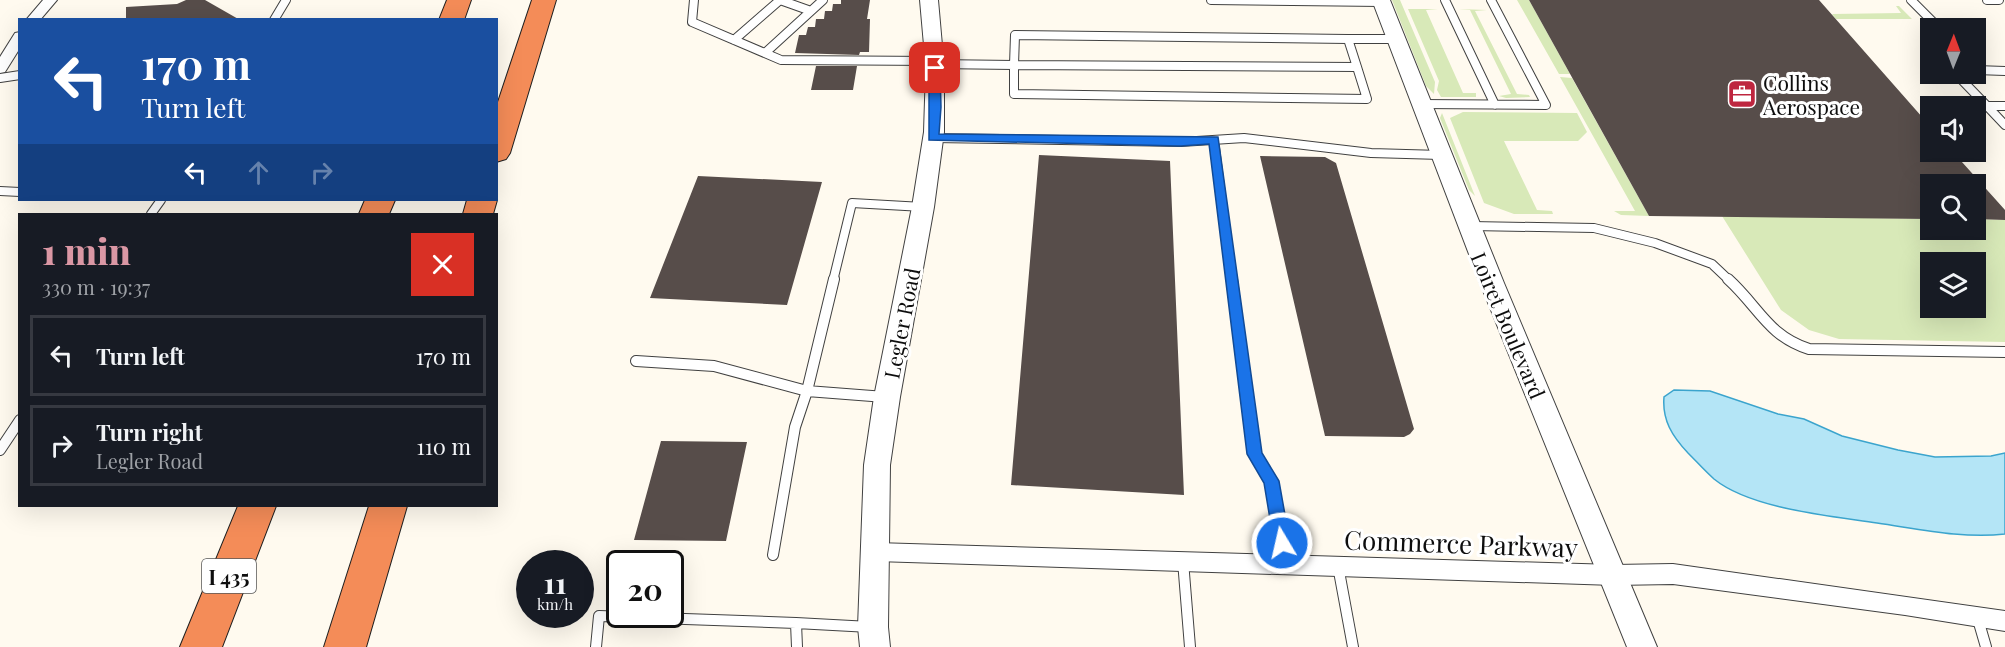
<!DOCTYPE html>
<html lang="en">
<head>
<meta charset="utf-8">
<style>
	body { margin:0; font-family:"Playfair Display",serif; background:#20242c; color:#f1f3f6; height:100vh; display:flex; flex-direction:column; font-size:22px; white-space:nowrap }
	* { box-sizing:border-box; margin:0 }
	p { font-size:20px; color:#9ea1a6 }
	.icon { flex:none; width:33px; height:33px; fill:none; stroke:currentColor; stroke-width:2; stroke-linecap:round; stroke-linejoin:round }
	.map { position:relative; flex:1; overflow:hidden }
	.side { position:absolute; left:18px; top:213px; width:480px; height:294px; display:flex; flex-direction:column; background:#171b24; border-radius:0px; box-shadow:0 6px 24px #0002 }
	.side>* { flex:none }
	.banner { position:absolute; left:18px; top:18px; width:480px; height:183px; border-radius:0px; box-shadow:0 6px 24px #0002; background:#1a4fa0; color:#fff; overflow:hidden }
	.needle { width:39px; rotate:1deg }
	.fabs { position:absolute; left:1920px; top:18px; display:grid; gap:12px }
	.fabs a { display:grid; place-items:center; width:66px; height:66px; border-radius:0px; background:#171b24; box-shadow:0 6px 24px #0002; font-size:30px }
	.speed { position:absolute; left:516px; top:550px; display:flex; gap:12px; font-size:30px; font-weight:700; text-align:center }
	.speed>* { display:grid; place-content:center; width:78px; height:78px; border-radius:50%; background:#171b24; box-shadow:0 6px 24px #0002; line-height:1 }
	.speed small { font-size:15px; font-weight:400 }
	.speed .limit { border:3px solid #111; border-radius:9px; background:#fff; color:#111 }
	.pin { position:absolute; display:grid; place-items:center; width:51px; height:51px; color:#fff; margin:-26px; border-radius:12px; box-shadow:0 3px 9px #0006 }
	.me { position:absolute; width:66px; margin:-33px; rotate:351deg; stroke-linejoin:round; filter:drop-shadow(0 0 4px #0008) }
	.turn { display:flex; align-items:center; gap:21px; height:126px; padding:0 24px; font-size:27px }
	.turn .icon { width:78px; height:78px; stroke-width:2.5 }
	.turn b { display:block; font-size:42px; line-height:51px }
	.lanes { display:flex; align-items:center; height:57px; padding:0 24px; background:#0003; justify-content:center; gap:30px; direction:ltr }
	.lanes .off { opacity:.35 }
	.round { display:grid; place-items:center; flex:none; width:63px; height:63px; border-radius:0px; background:#20242c }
	.summary { display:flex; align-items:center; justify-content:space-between; height:102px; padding:0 24px }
	h1 { font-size:36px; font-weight:800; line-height:45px; color:#da97a4 }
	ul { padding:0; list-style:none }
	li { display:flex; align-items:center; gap:18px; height:81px; margin:0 12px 9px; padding:0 12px; border:3px solid #363941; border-radius:0px }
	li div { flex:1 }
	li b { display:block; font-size:22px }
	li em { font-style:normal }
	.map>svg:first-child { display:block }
	.green { fill:#d8e9b8; fill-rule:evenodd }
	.water { fill:#b4e5f6; stroke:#3ba4cd; stroke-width:1.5 }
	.building { fill:#574d4a }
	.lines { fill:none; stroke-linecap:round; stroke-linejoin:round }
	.service-far1-casing { stroke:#414141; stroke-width:10 }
	.service-casing { stroke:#414141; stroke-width:12 }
	.minor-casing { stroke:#414141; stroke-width:2 }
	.tertiary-casing { stroke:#414141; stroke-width:2 }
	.motorway-casing { stroke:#1f1f1f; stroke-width:2 }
	.service-far1 { stroke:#fff; stroke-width:8 }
	.service { stroke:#fff; stroke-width:10 }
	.minor { fill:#fff; fill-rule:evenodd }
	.tertiary { fill:#fff; fill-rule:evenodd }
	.motorway { fill:#f48c58; fill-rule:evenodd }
	.route { fill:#1a73e8; stroke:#114b97; stroke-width:1.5 }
	.labels { text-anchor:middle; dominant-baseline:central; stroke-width:6; stroke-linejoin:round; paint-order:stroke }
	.shield { fill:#fff; stroke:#565656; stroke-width:1.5 }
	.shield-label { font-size:20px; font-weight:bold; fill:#0e0e0e }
	.poi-label { font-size:21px; fill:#0e0e0e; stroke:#fff; text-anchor:start }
	.street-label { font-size:21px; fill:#0e0e0e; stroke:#fff }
	.near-street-label { font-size:26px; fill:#0e0e0e; stroke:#fff }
</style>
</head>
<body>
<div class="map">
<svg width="2005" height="647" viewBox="0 0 2005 647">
	<rect width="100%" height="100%" fill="#fffaef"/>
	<!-- green -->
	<path class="green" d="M1392,0h8l35,82 -1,12 -8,-8z
		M1517,0h12l41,74h-11z
		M1896,6h3l13,13h-76l-4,-5 69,-1z
		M1408,9h30l-12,1 37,83h13v4h-35l-4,-7 2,-9z
		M1458,9l29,1 -12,1 42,83 12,1 1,2 -24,1 -7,-2 12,-2 -41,-84z
		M1560,77l12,1 77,138 -28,-1 -7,-4h21z
		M1463,112l114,1 10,19 -9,9h-74l33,69 15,1 1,3h-39l-30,-11 -34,-85z
		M1442,113l33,83 -6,-6 -29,-72z
		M1722,216l208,3v11h46v-11l29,1v122l-166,-3 -30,-9 -28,-20zM1930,262h46v46h-46z"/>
	<!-- water -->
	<path class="water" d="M1674,390l36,1 68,23 26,5 38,17 56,14 37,7 56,-1 14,-3v81c-42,5 -86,-5 -128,-11 -46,-7 -126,-14 -163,-44 -9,-8 -17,-17 -26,-26 -16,-17 -26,-33 -24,-56z"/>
	<!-- building -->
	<path class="building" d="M186,0h19l35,20h-114v-13l51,-3z
		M841,0h29l-3,19h3l-1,33h-9l-1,3 -64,-2 4,-18h7l2,-8h7l1,-8h8l1,-8h7l1,-7h8z
		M1529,0h290l111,126v26h23l52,58v10l-29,-1v-35h-46v35l-281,-3z
		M816,66h41l-4,24h-42z
		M1039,155l131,6 14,334 -173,-10z
		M1260,156l65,1 11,6 78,266 -4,5 -6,3 -79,-1z
		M698,176l124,6 -35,123 -137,-7z
		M661,441l86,1 -21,99 -92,-1z"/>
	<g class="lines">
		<!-- service-far1 casing -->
		<g class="service-far1-casing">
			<path id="service-far1" d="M694,0l-2,22 89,38 153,1
				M780,0l31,11
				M1211,0l171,2
				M1445,0l50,105
				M1911,0l28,28
				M1987,0h12
				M274,20l12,-20
				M1348,39h48
				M734,40l46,-40
				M765,53l58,-53
				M935,64l79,1
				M1014,65l343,2
				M1014,65v29l353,5 -10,-32
				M1014,65l1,-30 333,4 9,28
				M1976,70l29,1
				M1956,74l31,32
				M0,78l20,-3
				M1421,104l125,1 -55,-105
				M2005,106h-18l18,19
				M933,138l248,4 63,-4 127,15 70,2
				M1214,140l18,141
				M0,191l20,1
				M151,214l10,-14
				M1471,226l123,2 61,15 57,21 18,17
				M833,281l19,-78 71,4"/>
		</g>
		<!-- service casing -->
		<g class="service-casing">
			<path id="service" d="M834,279l-27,112 78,6
				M1232,279l22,175 18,27 13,83
				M1728,279c31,28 40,57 81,70l196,3
				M636,361l78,5 93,25 -12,36 -22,128
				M0,450l20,-30
				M1183,561l7,86
				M1338,566l15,81
				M1977,616l9,31
				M596,647l3,-31 197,7
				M797,647l-1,-24 74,4"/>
		</g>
		<!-- minor casing -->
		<g class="minor-casing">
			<path id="minor" d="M43,0h14l-17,20h-14z
				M20,32v16l-15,24 -5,1v-16l15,-24z
				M876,543l738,22 59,-1 332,47v20l-100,-16 -232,-31 -59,1 -738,-24 -8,-2 -3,-7 3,-7z"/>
		</g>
		<!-- tertiary casing -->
		<g class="tertiary-casing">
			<path id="tertiary" d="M920,0h18l6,68v64l-10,75 -34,190 -10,68 -2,162 2,20h-30l-2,-20 6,-162 10,-68 38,-190 12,-75 2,-64z
				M1372,0h18l114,283 153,364h-30l-147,-364z"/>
		</g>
		<!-- motorway casing -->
		<g class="motorway-casing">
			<path id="motorway" d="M447,0h24l-7,20h-25z
				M532,0h24l-46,153 -4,6 -10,3v-54z
				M365,200h30l-6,14h-30z
				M467,200l29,-1 1,1 -4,14h-30z
				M238,506h38l-54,141h-42z
				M369,506h38l-41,141h-42z"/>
		</g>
		<!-- service-far1 -->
		<use href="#service-far1" class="service-far1"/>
		<!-- service -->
		<use href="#service" class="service"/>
		<!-- minor -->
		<use href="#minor" class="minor"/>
		<!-- tertiary -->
		<use href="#tertiary" class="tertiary"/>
		<!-- motorway -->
		<use href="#motorway" class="motorway"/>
	</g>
	<!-- route -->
	<path class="route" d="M935,64l5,4 1,39 -2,27 279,3 44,316 17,28 11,62 -2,5 -6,3 -6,-3 -2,-5 -10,-60 -17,-29 -38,-310 -29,2 -251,-6v-72z"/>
	<!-- icons -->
	<defs>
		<g id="office-square" transform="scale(1.5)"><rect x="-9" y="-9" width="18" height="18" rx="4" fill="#be263f" stroke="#fff"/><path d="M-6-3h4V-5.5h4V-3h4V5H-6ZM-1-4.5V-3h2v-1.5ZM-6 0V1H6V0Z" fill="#fff"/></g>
	</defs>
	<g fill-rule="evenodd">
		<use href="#office-square" x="1742" y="94"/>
	</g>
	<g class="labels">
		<!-- shield labels -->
		<rect class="shield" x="202" y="559" width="54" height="34" rx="4.5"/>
		<g class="shield-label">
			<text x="229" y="576">I 435</text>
		</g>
		<!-- poi labels -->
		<g class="poi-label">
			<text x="1763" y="82">Collins<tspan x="1763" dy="24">Aerospace</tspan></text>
		</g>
		<!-- street labels -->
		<g class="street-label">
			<text transform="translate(901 323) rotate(-79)">Legler Road</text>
			<text transform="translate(1509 325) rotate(67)">Loiret Boulevard</text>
		</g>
		<!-- near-street labels -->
		<g class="near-street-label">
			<text transform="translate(1461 543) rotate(2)">Commerce Parkway</text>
		</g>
	</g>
</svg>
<div class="fabs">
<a><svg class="needle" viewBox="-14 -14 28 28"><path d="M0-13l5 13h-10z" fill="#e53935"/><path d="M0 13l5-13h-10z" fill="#9ea1a6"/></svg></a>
<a><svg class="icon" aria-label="sound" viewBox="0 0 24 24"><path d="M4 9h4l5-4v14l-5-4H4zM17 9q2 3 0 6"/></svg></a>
<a><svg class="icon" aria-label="search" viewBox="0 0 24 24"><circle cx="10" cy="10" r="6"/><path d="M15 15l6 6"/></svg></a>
<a><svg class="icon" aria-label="layers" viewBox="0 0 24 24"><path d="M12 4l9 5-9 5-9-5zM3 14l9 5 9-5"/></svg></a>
</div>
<div class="speed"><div>11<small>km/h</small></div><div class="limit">20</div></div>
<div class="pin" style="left:935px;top:68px;background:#d93025"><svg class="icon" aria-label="arrive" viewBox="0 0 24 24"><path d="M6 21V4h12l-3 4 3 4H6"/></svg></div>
<svg class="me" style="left:1282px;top:543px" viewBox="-20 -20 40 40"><circle r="17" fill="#1a73e8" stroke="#fff" stroke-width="3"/><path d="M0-11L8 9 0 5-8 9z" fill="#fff"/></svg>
<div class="banner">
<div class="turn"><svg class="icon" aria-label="left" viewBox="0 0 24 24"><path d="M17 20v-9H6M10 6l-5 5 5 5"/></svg><div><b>170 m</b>Turn left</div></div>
<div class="lanes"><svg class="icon" aria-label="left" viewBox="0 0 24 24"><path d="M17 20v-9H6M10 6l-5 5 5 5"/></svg><svg class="icon off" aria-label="ahead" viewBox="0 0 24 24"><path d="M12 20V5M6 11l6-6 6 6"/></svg><svg class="icon off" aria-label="right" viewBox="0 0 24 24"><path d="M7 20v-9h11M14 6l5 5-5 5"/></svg></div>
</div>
<section class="side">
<div class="summary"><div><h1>1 min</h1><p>330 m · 19:37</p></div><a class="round" style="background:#d93025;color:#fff"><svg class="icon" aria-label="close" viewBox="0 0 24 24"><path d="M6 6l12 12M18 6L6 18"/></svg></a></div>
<ul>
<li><svg class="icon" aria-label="left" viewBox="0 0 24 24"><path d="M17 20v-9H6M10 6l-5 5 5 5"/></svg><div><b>Turn left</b></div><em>170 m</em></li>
<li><svg class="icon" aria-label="right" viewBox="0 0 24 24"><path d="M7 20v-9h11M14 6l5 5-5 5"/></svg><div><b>Turn right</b><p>Legler Road</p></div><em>110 m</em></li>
</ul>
</section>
</div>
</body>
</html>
